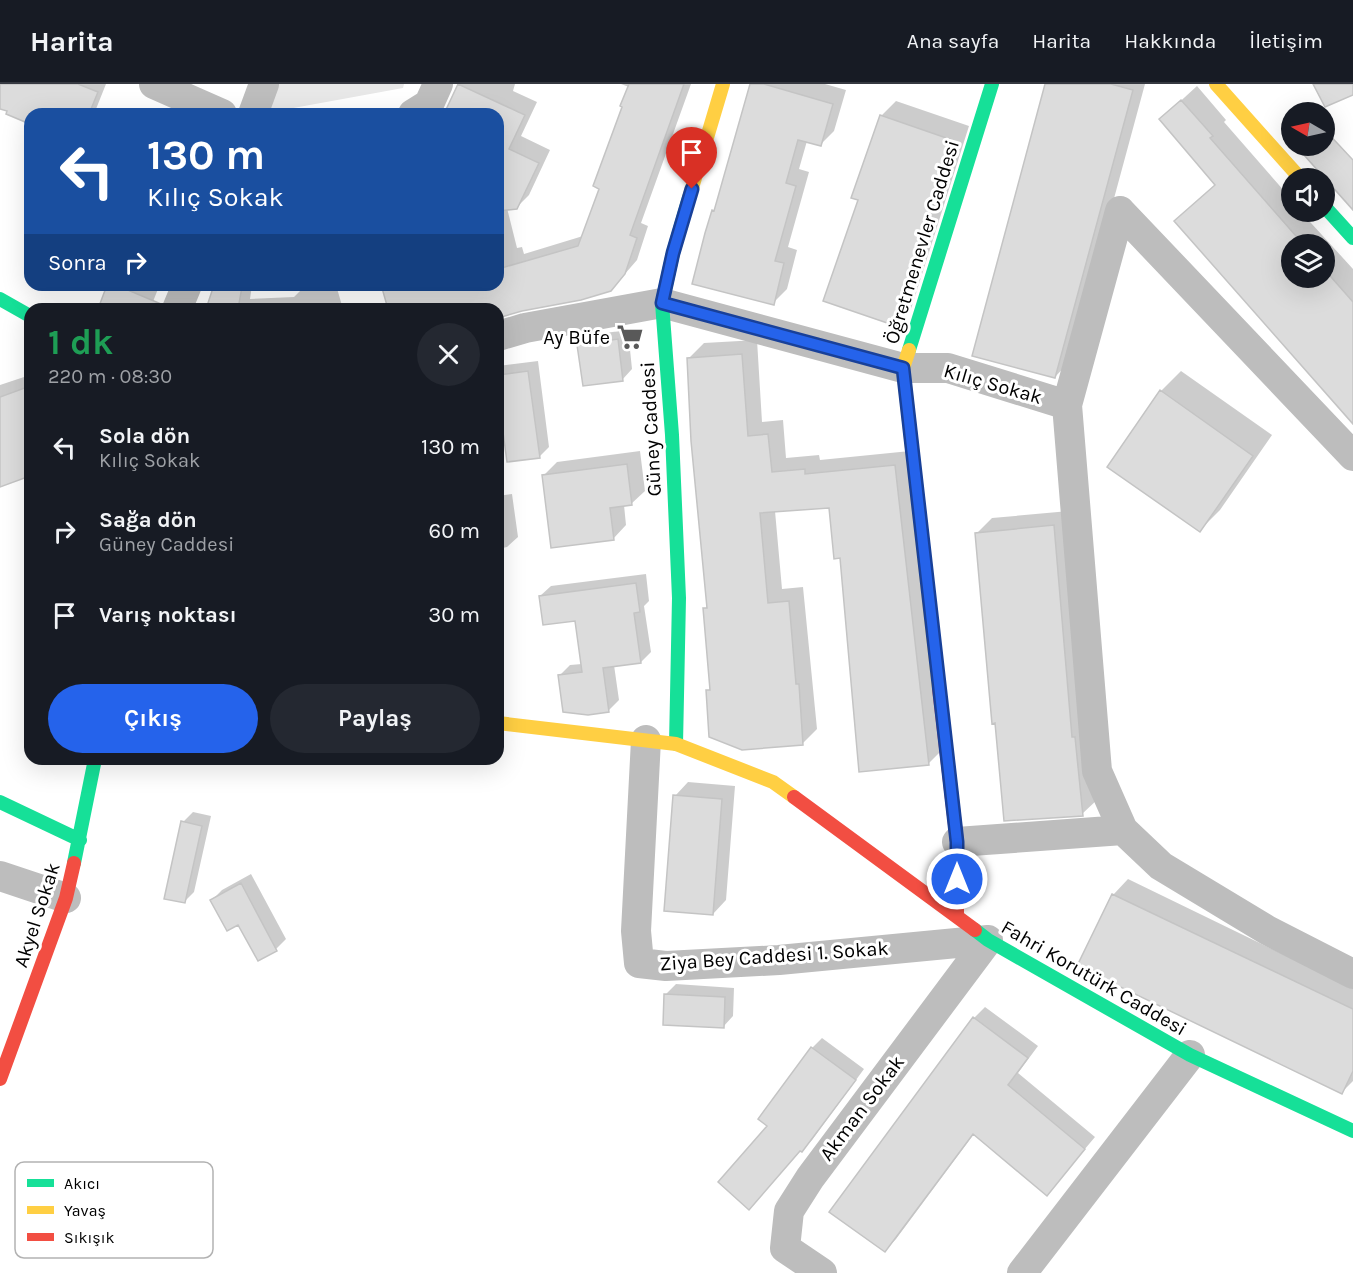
<!DOCTYPE html>
<html lang="tr">
<head>
<meta charset="utf-8">
<style>
	body { margin:0; font-family:Karla,sans-serif; background:#242831; color:#f1f3f6; height:100vh; display:flex; flex-direction:column; font-size:22px; white-space:nowrap }
	* { box-sizing:border-box; margin:0 }
	p { font-size:20px; color:#9ea1a6 }
	.icon { flex:none; width:33px; height:33px; fill:none; stroke:currentColor; stroke-width:2; stroke-linecap:round; stroke-linejoin:round }
	.map { position:relative; flex:1; overflow:hidden }
	.side { position:absolute; left:24px; top:219px; width:480px; height:462px; display:flex; flex-direction:column; background:#171b24; border-radius:18px; box-shadow:0 6px 24px #0002 }
	.side>* { flex:none }
	.top-card { position:absolute; left:24px; top:24px; width:480px; height:183px; border-radius:18px; box-shadow:0 6px 24px #0002; background:#1a4fa0; color:#fff; overflow:hidden }
	.needle { width:39px; rotate:279deg }
	.tools { position:absolute; left:1281px; top:18px; display:grid; gap:12px }
	.tools a { display:grid; place-items:center; width:54px; height:54px; border-radius:50%; background:#171b24; box-shadow:0 6px 24px #0002; font-size:30px }
	.pin { position:absolute; display:grid; place-items:center; width:51px; height:51px; color:#fff; margin:-62px -26px; border-radius:50% 50% 50% 0; rotate:-45deg; box-shadow:0 0 6px #0007 }
	.pin .icon { rotate:45deg }
	.me { position:absolute; width:66px; margin:-33px; rotate:0deg; stroke-linejoin:round; filter:drop-shadow(0 0 4px #0008) }
	.turn { display:flex; align-items:center; gap:21px; height:126px; padding:0 24px; font-size:27px }
	.turn .icon { width:78px; height:78px; stroke-width:2.5 }
	.turn b { display:block; font-size:42px; line-height:51px }
	.then { display:flex; align-items:center; height:57px; padding:0 24px; background:#0003; gap:12px; font-size:22px }
	.round { display:grid; place-items:center; flex:none; width:63px; height:63px; border-radius:32px; background:#242831 }
	.headline { display:flex; align-items:center; justify-content:space-between; height:102px; padding:0 24px }
	h1 { font-size:36px; font-weight:700; line-height:45px; color:#1e9e55 }
	.cta { display:flex; gap:12px; margin-top:auto; padding:12px 24px }
	.cta a { flex:1; height:69px; border-radius:36px; background:#2563eb; color:#fff; font-size:24px; font-weight:700; line-height:69px; text-align:center }
	.cta a+a { background:#242831; color:#f1f3f6 }
	ul { padding:0; list-style:none }
	li { display:flex; align-items:center; gap:18px; height:84px; padding:0 24px }
	li div { flex:1 }
	li b { display:block; font-size:22px }
	li em { font-style:normal }
	header { display:flex; align-items:center; gap:36px; box-sizing:border-box; height:84px; padding:0 30px; background:#171b24; border-bottom:2px solid #363941 }
	header strong { font-size:28px }
	nav { display:flex; gap:33px; margin-inline-start:auto; font-size:21px }
	.map>svg:first-child { display:block }
	.green { fill:#e8e8e8 }
	.shadow { fill:#0003; fill-rule:evenodd }
	.building { fill:#dcdcdc; stroke:#c4c4c4; stroke-width:1.5 }
	.lines { fill:none; stroke-linecap:round; stroke-linejoin:round }
	.street { stroke:#bdbdbd; stroke-width:30 }
	.fast { stroke:#16e098; stroke-width:14 }
	.slow { stroke:#ffcf43; stroke-width:14 }
	.jam { stroke:#f24e42; stroke-width:14 }
	.route-casing { stroke:#184099; stroke-width:15 }
	.route { stroke:#2563eb; stroke-width:10 }
	.labels { text-anchor:middle; dominant-baseline:central; stroke-width:6; stroke-linejoin:round; paint-order:stroke }
	.street-label { font-size:20px; fill:#000; stroke:#fff }
	.poi-label { font-size:20px; fill:#000; stroke:#fff; text-anchor:end }
	.key { fill:#fff; stroke:#b2b2b2; stroke-width:1.5 }
	.key-label { font-size:16px; fill:#000 }
</style>
</head>
<body>
<header>
<strong>Harita</strong>
<nav><a>Ana sayfa</a><a>Harita</a><a>Hakkında</a><a>İletişim</a></nav>
</header>
<div class="map">
<svg width="1353" height="1189" viewBox="0 0 1353 1189">
	<rect width="100%" height="100%" fill="#fff"/>
	<!-- green -->
	<path class="green" d="M276,0h128l-1,4 -137,25z"/>
	<!-- shadow -->
	<path class="shadow" d="M0,0h106l-12,30h-64v8l-30,-14z
		M460,0h55l-2,7 24,11 -16,34 29,14 -21,45 -13,13h-9l10,40 5,-1 2,7 59,-18 18,-48 28,-101 -8,-3h70l-50,139 7,3 -11,34 -26,30 -113,26v-7h-109l-5,-20 4,-4h110v-171h-53z
		M752,0h73l21,6 -12,41 -14,14 -13,-4 -8,28 10,3 -21,75 9,3 -10,39 -14,14 -60,-92 3,-2z
		M1047,0h98l-75,277 -15,16z
		M1197,2l29,34 -2,2 68,78v12h9l52,57v153l-162,-216 25,-22 -55,-65zM1292,160h32v34h-32z
		M896,17l73,25 -58,183 -15,16 -36,-126 21,-83z
		M109,201h40l9,4 -8,20h-51z
		M216,201h36l-2,14 44,-2 7,-7 20,-5h15l7,24h-135z
		M362,201h18l-4,4z
		M628,246l4,39 -10,11 -43,-35 10,-10z
		M757,256l5,82 21,-2 3,38 33,-3 1,5 90,-9 34,297 -15,15 -88,-206 -10,-51 -56,5 7,78 21,-2 14,142 -15,15 -94,-53 3,-4 -6,-78 3,-4 -19,-247 15,-15z
		M538,277l11,86 -10,10 -36,-32h-5v-59z
		M1181,287l91,64 -52,75 -20,20 -39,-139z
		M30,291v99l-30,11v-100z
		M640,367l5,40 -14,13 -7,1 2,20 -13,14 -69,-64 13,-13z
		M512,410l6,43 -11,10 -9,2v-53z
		M1069,427l29,288 -16,15 -105,-281 15,-15z
		M646,490l3,27 -5,5 7,46 -10,10 -27,3 5,35 -11,11 -48,-36 10,-10 12,-1 -6,-45 -36,-23 11,-10z
		M688,698l47,4 -9,114 -13,14 -38,-118z
		M193,728l18,4 -17,76 -10,10 -1,-80z
		M251,790l35,65 -10,10 -17,10 -20,-36 -27,-23 10,-10z
		M1128,795l187,91 38,17v94l-11,11 -229,-197z
		M676,900l58,4 -1,28 -10,11 -57,-33z
		M985,923l53,39 -20,27 77,64 -48,57 -73,-60 -78,105 -11,11 89,-232z
		M822,954l42,31 -52,71 -10,10 -33,-24 43,-78z"/>
	<!-- building -->
	<path class="building" d="M0,0h78l20,8 -9,22h-59v10l-24,-10 1,-3 -7,-2z
		M458,0l67,31 -16,34 30,14 -22,46 -19,2v-97h-54z
		M629,0h55l-54,151 7,3 -12,36 -14,17 -30,9 -59,11 -24,7v-9h-110l-6,-21 13,-3h103v-16l80,-23 21,-57 -6,-3 29,-79 -2,-1z
		M750,0h14l69,20 -12,42 -23,-6 -12,43 10,3 -21,75 9,2 -10,42 -82,-21 13,-51 7,-23 2,1z
		M1045,0h66l22,6 -78,288 -83,-22z
		M1313,0h40v11l-28,12z
		M1181,16l32,36 -3,2 93,106h-11v34h32v-9l29,33v122l-179,-203 41,-36 -56,-66z
		M880,31l75,26 -35,101 3,1 -27,83 -73,-25 35,-101 -7,-2z
		M1324,45l29,31v50l-57,-64h28z
		M107,201h9l45,19 -1,5h-62z
		M214,201l28,2 -4,22h-32z
		M618,255l5,42 -40,5 -6,-41z
		M742,270l6,82 20,-2 4,38 33,-3v5l90,-9 34,300 -70,7 -19,-214 -6,1 -5,-51 -69,5 8,90 21,-2 7,83h3l4,61 -61,5 -33,-13 -3,-47h4l-7,-82h4l-16,-167 -4,-83z
		M528,287l12,87 -33,4 -9,-67v-20z
		M30,302v90l-30,11v-90z
		M1160,306l93,66 -53,76 -93,-65z
		M627,380l5,41 -22,3 4,32 -63,8 -9,-73z
		M1054,441l18,212h3l8,79 -79,5 -9,-98 -3,1 -17,-191z
		M636,499l4,29 -6,1 7,50 -38,5 6,44 -21,3 -25,-3 -5,-37 24,-3 -7,-51 -32,4 -4,-29z
		M673,711l49,4 -9,116 -49,-4z
		M181,737l21,5 -17,77 -21,-4z
		M241,799l36,68 -19,10 -20,-36 -11,6 -17,-31z
		M1112,810l241,115v62l-11,23 -265,-128z
		M664,910l61,3 -1,31 -61,-3z
		M973,933l55,41 -20,27 77,64 -38,47 -74,-62 -88,118 -56,-40z
		M811,963l45,33 -54,72 -2,-1 -51,59 -31,-28 49,-56 -9,-7z"/>
	<g class="lines">
		<!-- street -->
		<path class="street" d="M154,0l68,30
			M253,30l11,-30
			M413,30l16,-10 9,-20
			M1120,127l-53,194 30,366 26,59 38,36 106,64 86,44
			M1120,127l233,245
			M177,225l10,-24
			M498,252l27,-8 137,-25 241,65h45l119,37
			M646,656l-10,191 3,32 27,3 113,-6 209,-20
			M957,758l166,-12
			M0,792l66,22
			M822,1189l-37,-25 4,-37 21,-33 178,-238
			M1022,1189l168,-218"/>
		<!-- fast -->
		<path class="fast" d="M1324,122l29,32
			M0,215l30,17
			M909,266l83,-266
			M676,660l3,-146 -7,-163 -10,-132 11,-50 16,-55
			M0,718l80,38
			M74,779l21,-104
			M975,846l13,10 202,115 163,76"/>
		<!-- slow -->
		<path class="slow" d="M1216,0l84,94
			M689,114l34,-114
			M909,266l-6,18 36,320
			M498,639l178,21 97,38 21,15"/>
		<!-- jam -->
		<path class="jam" d="M939,604l18,154v74
			M794,713l181,133
			M0,995l66,-181 8,-35"/>
	</g>
	<g class="lines">
		<!-- route casing -->
		<g class="route-casing">
			<path id="route" d="M692,105l-19,64 -11,50 241,65 54,474v37"/>
		</g>
		<!-- route -->
		<use href="#route" class="route"/>
	</g>
	<!-- icons -->
	<defs>
		<g id="supermarket-bare" transform="scale(2.07)"><path d="M-6-5.5h2.5l.6 2H6L4.5 2H-2.5L-4.4-4H-6ZM-1.5 3.2a1.3 1.3 0 1 0 .1 0ZM3 3.2a1.3 1.3 0 1 0 .1 0Z" fill="#595959" stroke="#fff" stroke-width="2.5" paint-order="stroke"/></g>
	</defs>
	<g fill-rule="evenodd">
		<use href="#supermarket-bare" x="630" y="253"/>
	</g>
	<g class="labels">
		<!-- street labels -->
		<g class="street-label">
			<text transform="translate(922 158) rotate(-73)">Öğretmenevler Caddesi</text>
			<text transform="translate(993 300) rotate(16)">Kılıç Sokak</text>
			<text transform="translate(651 345) rotate(-93)">Güney Caddesi</text>
			<text transform="translate(37 831) rotate(-72)">Akyel Sokak</text>
			<text transform="translate(774 872) rotate(-4)">Ziya Bey Caddesi 1. Sokak</text>
			<text transform="translate(1094 894) rotate(30)">Fahri Korutürk Caddesi</text>
			<text transform="translate(862 1024) rotate(-53)">Akman Sokak</text>
		</g>
		<!-- poi labels -->
		<g class="poi-label">
			<text x="610" y="253">Ay Büfe</text>
		</g>
	</g>
	<!-- legend -->
	<rect x="15" y="1078" width="198" height="96" rx="9" class="key"/>
	<rect x="27" y="1095" width="27" height="8" fill="#16e098"/>
	<rect x="27" y="1122" width="27" height="8" fill="#ffcf43"/>
	<rect x="27" y="1149" width="27" height="8" fill="#f24e42"/>
	<g class="key-label">
		<text x="64" y="1105">Akıcı</text>
		<text x="64" y="1132">Yavaş</text>
		<text x="64" y="1159">Sıkışık</text>
	</g>
</svg>
<div class="tools">
<a><svg class="needle" viewBox="-14 -14 28 28"><path d="M0-13l5 13h-10z" fill="#e53935"/><path d="M0 13l5-13h-10z" fill="#9ea1a6"/></svg></a>
<a><svg class="icon" aria-label="sound" viewBox="0 0 24 24"><path d="M4 9h4l5-4v14l-5-4H4zM17 9q2 3 0 6"/></svg></a>
<a><svg class="icon" aria-label="layers" viewBox="0 0 24 24"><path d="M12 4l9 5-9 5-9-5zM3 14l9 5 9-5"/></svg></a>
</div>
<div class="pin" style="left:692px;top:105px;background:#d93025"><svg class="icon" aria-label="arrive" viewBox="0 0 24 24"><path d="M6 21V4h12l-3 4 3 4H6"/></svg></div>
<svg class="me" style="left:957px;top:795px" viewBox="-20 -20 40 40"><circle r="17" fill="#2563eb" stroke="#fff" stroke-width="3"/><path d="M0-11L8 9 0 5-8 9z" fill="#fff"/></svg>
<div class="top-card">
<div class="turn"><svg class="icon" aria-label="left" viewBox="0 0 24 24"><path d="M17 20v-9H6M10 6l-5 5 5 5"/></svg><div><b>130 m</b>Kılıç Sokak</div></div>
<div class="then">Sonra<svg class="icon" aria-label="right" viewBox="0 0 24 24"><path d="M7 20v-9h11M14 6l5 5-5 5"/></svg></div>
</div>
<section class="side">
<div class="headline"><div><h1>1 dk</h1><p>220 m · 08:30</p></div><a class="round"><svg class="icon" aria-label="close" viewBox="0 0 24 24"><path d="M6 6l12 12M18 6L6 18"/></svg></a></div>
<ul>
<li><svg class="icon" aria-label="left" viewBox="0 0 24 24"><path d="M17 20v-9H6M10 6l-5 5 5 5"/></svg><div><b>Sola dön</b><p>Kılıç Sokak</p></div><em>130 m</em></li>
<li><svg class="icon" aria-label="right" viewBox="0 0 24 24"><path d="M7 20v-9h11M14 6l5 5-5 5"/></svg><div><b>Sağa dön</b><p>Güney Caddesi</p></div><em>60 m</em></li>
<li><svg class="icon" aria-label="arrive" viewBox="0 0 24 24"><path d="M6 21V4h12l-3 4 3 4H6"/></svg><div><b>Varış noktası</b></div><em>30 m</em></li>
</ul>
<div class="cta"><a>Çıkış</a><a>Paylaş</a></div>
</section>
</div>
</body>
</html>
